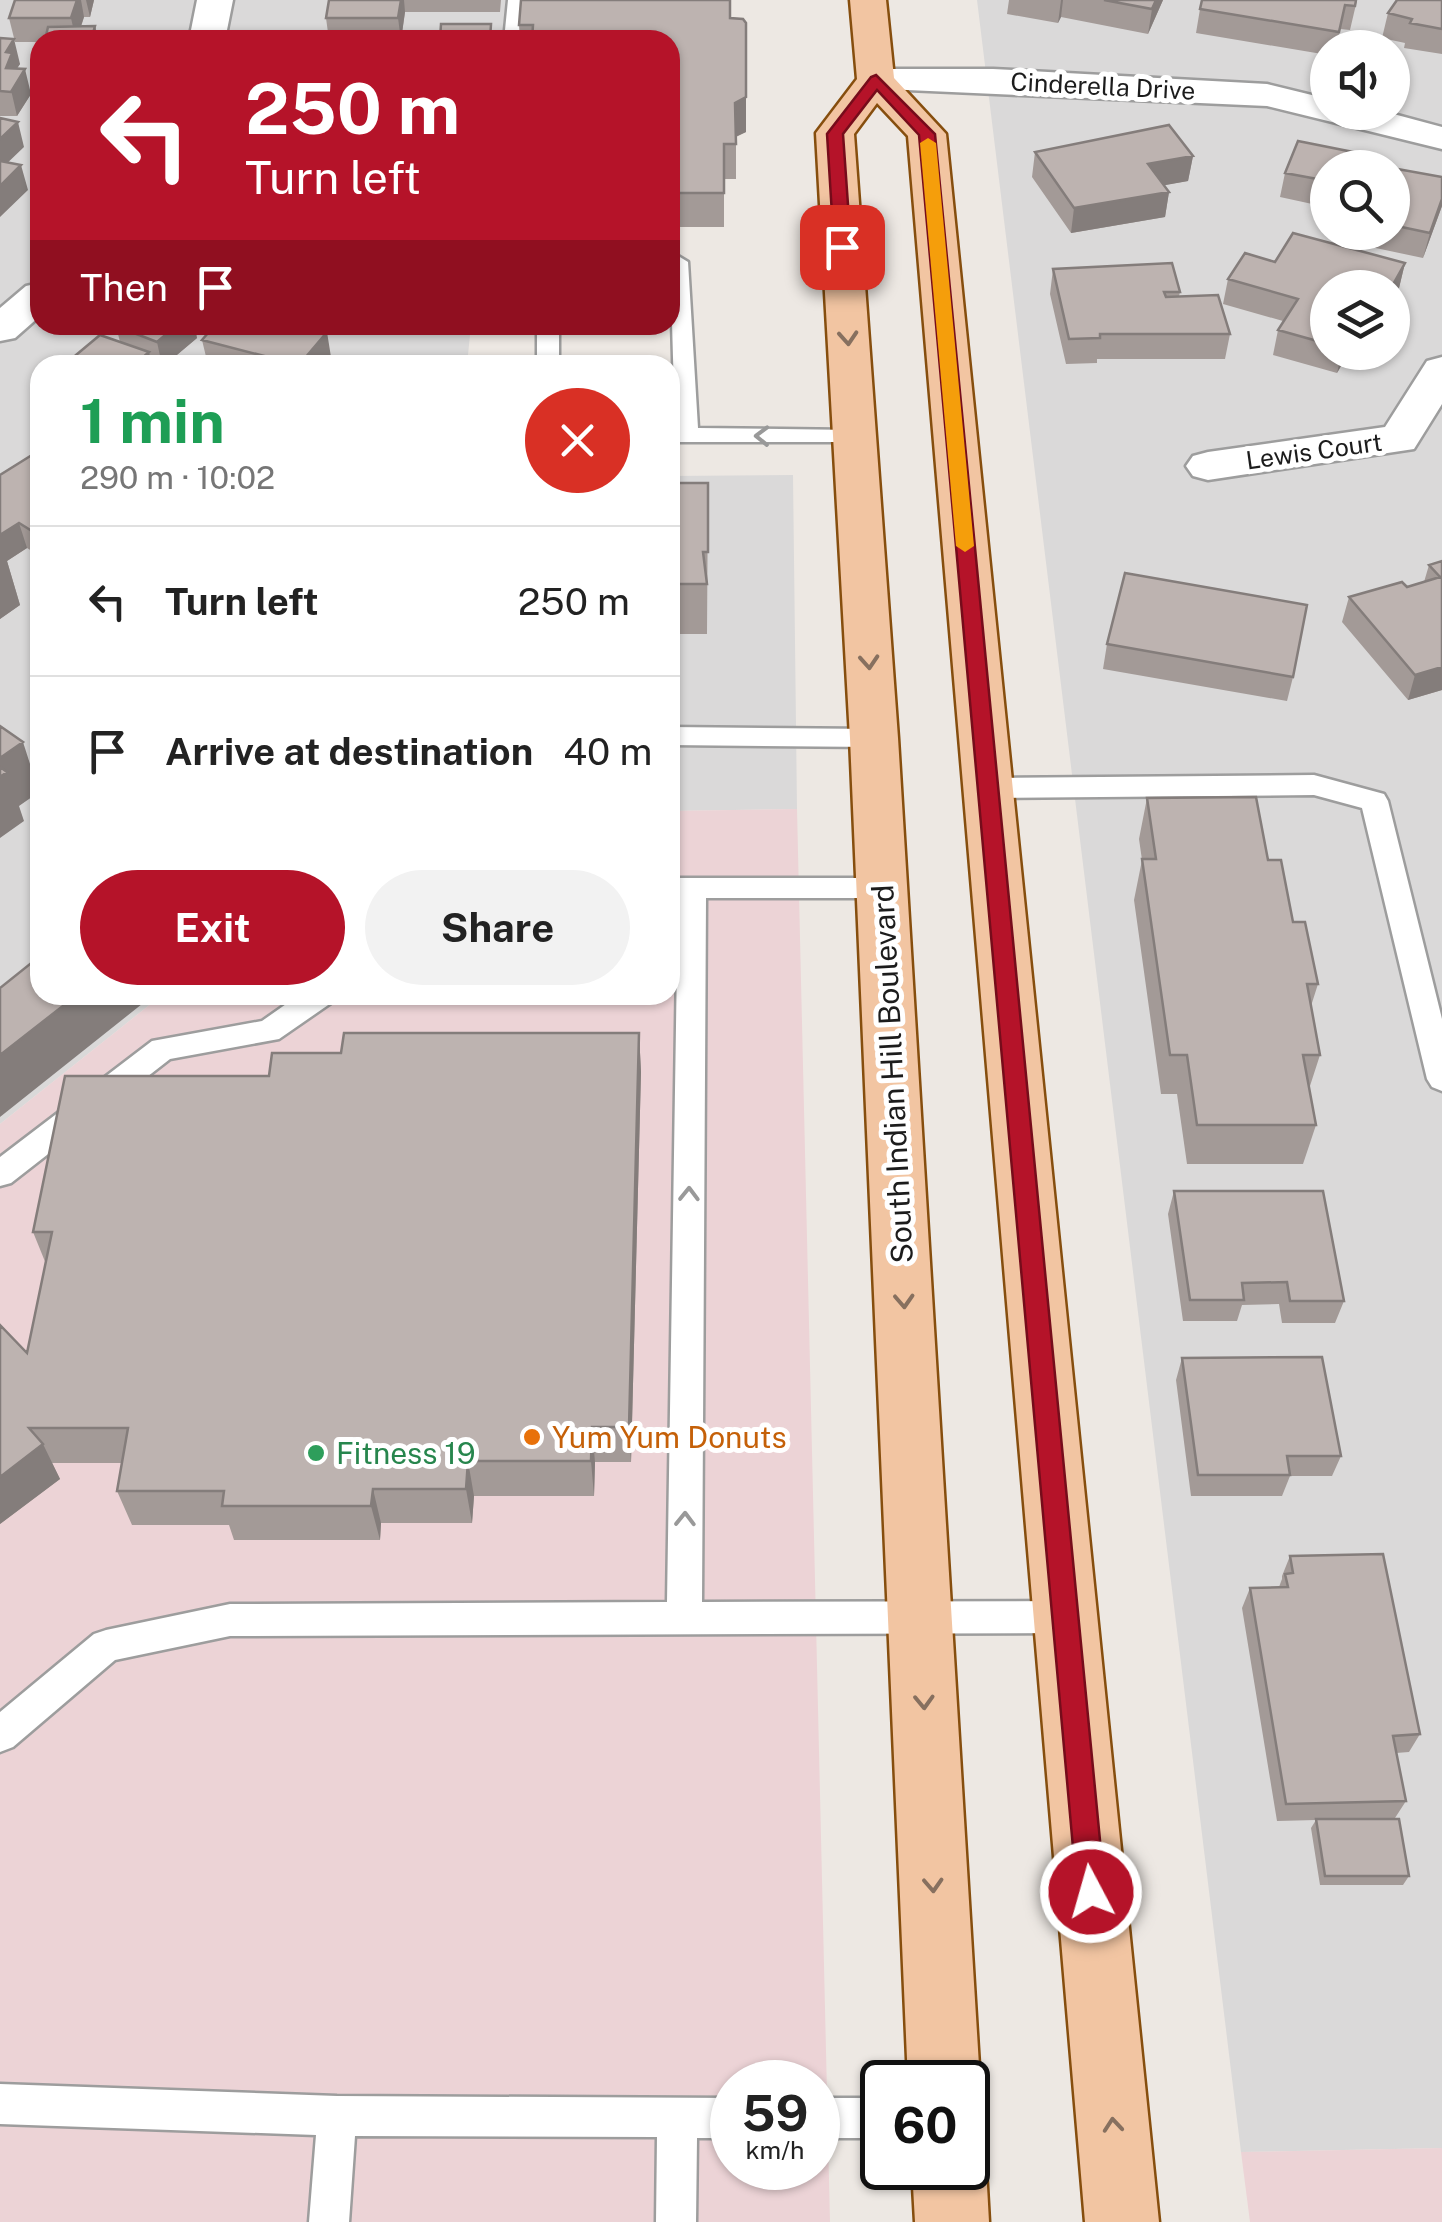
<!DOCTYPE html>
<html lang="en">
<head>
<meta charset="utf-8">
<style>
	body { margin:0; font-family:"Public Sans",sans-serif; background:#f2f2f2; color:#222; height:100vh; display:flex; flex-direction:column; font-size:38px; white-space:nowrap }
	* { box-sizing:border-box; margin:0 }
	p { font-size:32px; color:#767676 }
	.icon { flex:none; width:55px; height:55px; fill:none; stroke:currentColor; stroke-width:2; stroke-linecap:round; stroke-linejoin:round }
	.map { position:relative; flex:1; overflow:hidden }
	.sheet { position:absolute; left:30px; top:355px; width:650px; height:650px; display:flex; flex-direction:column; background:#fff; border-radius:30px; box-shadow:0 2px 8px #0004 }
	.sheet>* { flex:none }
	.guide { position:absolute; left:30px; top:30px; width:650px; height:305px; border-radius:30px; box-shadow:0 2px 8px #0004; background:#b51329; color:#fff; overflow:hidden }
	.fabs { position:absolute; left:1310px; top:30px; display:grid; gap:20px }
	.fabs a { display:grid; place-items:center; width:100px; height:100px; border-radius:50%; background:#fff; box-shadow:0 2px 8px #0004; font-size:50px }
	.speed { position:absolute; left:710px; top:2060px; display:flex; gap:20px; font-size:50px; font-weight:700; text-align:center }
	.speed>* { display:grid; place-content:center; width:130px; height:130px; border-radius:50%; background:#fff; box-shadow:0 2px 8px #0004; line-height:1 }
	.speed small { font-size:25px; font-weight:400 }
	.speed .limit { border:5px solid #111; border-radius:15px; background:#fff; color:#111 }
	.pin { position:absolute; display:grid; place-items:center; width:85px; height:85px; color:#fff; margin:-42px; border-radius:20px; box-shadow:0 5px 15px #0006 }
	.me { position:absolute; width:110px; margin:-55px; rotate:354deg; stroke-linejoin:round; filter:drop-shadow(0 0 8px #0008) }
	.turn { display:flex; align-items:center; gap:35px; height:210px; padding:0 50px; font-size:45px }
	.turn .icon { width:130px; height:130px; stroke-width:2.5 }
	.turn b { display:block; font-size:70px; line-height:85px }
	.then { display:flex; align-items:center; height:95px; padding:0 50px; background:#0003; gap:20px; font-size:38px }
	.round { display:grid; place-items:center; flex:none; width:105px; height:105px; border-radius:52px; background:#f2f2f2 }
	.headline { display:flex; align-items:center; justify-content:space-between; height:170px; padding:0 50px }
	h1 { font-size:60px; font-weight:700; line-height:75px; color:#1e9e55 }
	.cta { display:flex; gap:20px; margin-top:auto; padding:20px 50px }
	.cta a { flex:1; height:115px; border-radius:60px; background:#b51329; color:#fff; font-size:40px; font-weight:700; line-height:115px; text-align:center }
	.cta a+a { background:#f2f2f2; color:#222 }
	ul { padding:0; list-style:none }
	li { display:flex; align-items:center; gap:30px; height:150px; padding:0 50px; border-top:2px solid #e0e0e0 }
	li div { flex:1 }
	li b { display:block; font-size:38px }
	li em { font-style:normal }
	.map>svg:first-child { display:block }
	.residential { fill:#dad9d9; fill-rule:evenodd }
	.commercial { fill:#ecd3d6; fill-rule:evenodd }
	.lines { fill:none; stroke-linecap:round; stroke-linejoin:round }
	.lane-casing { stroke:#9d9d9d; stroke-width:5 }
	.street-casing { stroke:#9d9d9d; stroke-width:5 }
	.primary-casing { stroke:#864e0e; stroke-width:5 }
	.lane { fill:#fff; fill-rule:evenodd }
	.street { fill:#fff; fill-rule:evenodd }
	.primary { fill:#f2c5a2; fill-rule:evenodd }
	.wall { fill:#a39a97 }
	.shaded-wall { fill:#847d7b }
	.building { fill:#bdb3b0; stroke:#847d7b; stroke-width:2.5 }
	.oneway { stroke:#87705f }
	.oneway2 { stroke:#999 }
	.route { fill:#b51329; stroke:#760c1b; stroke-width:2.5 }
	.slow { fill:#f59e0b }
	.food-dot { fill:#e8710a; stroke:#fff; stroke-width:4 }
	.leisure-dot { fill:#2e9e5b; stroke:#fff; stroke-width:4 }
	.labels { text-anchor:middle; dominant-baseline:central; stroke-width:10; stroke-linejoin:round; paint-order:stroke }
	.far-street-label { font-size:25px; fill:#1c1c1c; stroke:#fff }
	.street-label { font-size:30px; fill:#1c1c1c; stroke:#fff }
	.food-label { font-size:30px; fill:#c56008; stroke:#fff; text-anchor:start }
	.leisure-label { font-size:30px; fill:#27864d; stroke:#fff; text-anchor:start }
</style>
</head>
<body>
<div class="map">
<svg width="1442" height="2222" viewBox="0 0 1442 2222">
	<rect width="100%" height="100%" fill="#ede8e3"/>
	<!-- residential -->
	<path class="residential" d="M0,0h506l-4,40h-462v285h431l-4,40h-427v630h122l-162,129z
		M977,0h465v2148l-201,4zM1328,48h64v64h-64zM1328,168h64v64h-64zM1328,288h64v64h-64z
		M793,475l4,334 -127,2v-335z"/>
	<!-- commercial -->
	<path class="commercial" d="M797,809l33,1413h-830v-1098l162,-129h508v-184zM732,2082h86v86h-86z
		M1442,2148v74h-192l-9,-70z"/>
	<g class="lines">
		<!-- lane casing -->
		<g class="lane-casing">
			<path id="lane" d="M508,0h20l-4,40h-20z
				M670,251l18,11 10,166 156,2 8,2 4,5 -4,5h-192v-14h5z
				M537,325h22v40h-22z
				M670,727l204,2 9,2 4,7 -4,7 -9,2 -204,-2z
				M1314,775l70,19 4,7 54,218v72l-10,-4 -5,-8 -65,-271 -48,-13 -327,3 -10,-3 -3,-7 3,-7 10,-3z
				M670,878h211l10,3 4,7 -4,7 -10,3h-175l-4,704 362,-1 12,5 5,11 -5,11 -12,5 -834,3 -115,24 -102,87 -13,5v-40l94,-78 12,-4 124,-26 437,-2 11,-704h-8z
				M299,995h36l-4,8 -52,36 -109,20 -159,124 -11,3v-29l152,-116 110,-20z
				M0,2084l337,12 395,2v40h-35l-1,84h-40l1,-85 -302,-1 -6,86h-40l7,-87 -316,-11z
				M818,2098h64v40h-64z"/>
		</g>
		<!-- street casing -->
		<g class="street-casing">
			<path id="street" d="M197,0h36l-8,40h-36z
				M876,69h117l274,15 61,15v13h58l56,15v22l-175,-43 -404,-18 -5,-8 5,-8z
				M40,283v33l-25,22 -15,3v-33l26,-22z
				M1442,357v47l-28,45 -206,31 -15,-4 -7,-10 7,-10 15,-4 177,-25 42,-66z"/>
		</g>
		<!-- primary casing -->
		<g class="primary-casing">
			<path id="primary" d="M850,0h36l8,78 52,56 213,2088h-74l-177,-2086 -31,-33 -23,31 44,604 82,1344 -12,26v-26h-60l-58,-1344 -34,-605 41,-54z
				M968,2139l7,3 11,26 3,54h-74l-3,-54h56z"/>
		</g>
		<!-- lane -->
		<use href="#lane" class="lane"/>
		<!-- street -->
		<use href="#street" class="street"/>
		<!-- primary -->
		<use href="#primary" class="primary"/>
	</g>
	<!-- wall -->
	<path class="wall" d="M15,0h79l-4,17h-6l-3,10 14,-1 3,14h-58v2h-25l-6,-24z
		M329,0h172l-1,12h-95l-4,28h-72l-3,-22z
		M1009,0h154l-15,34 -87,-17 -3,6 -51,-9z
		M1357,0l-7,30 -10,-1 -4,19h-8v7l-132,-22 4,-24z
		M1442,0v54l-38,-6 1,-5 -23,-5 6,-25z
		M730,18l16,114 -10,5v42h-12v48h-54v-187h-150l-1,-15z
		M0,38l20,26 -3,4 14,26 -14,22h-17z
		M1035,152l158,4 -5,25 -24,4 5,7 -4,25 -94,16 -39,-56z
		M1353,152l-2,7 -23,9v47l-3,-1 1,-7 -46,-10 5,-24z
		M1392,168l50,38 -19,52 -71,-15 3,-11h37z
		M1275,262l130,1 -6,25h-71v64h21l-12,21 -64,-18 5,-25 5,-9 -60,-17 5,-25z
		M1053,269l127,23 -1,4 51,38 -5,25h-128v4l-31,1 -16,-70z
		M196,325h129l-4,5 10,27 -7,8h-116l-6,-25 5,-5 -10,-3z
		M116,326l81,12 -32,27h-8l-6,-2 1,2h-88l56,-23z
		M40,450v106l-13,-8 -20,13 13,44 -20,14v-144z
		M670,478l3,5h35l-1,151h-35v6h-2z
		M1442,561v129l-34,10 -66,-78 7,-25 58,-10 17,-5 5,-17z
		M1107,644l186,33 -6,24 -184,-32z
		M1147,798l121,62 50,124 -7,22 9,49 -11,34 7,36 -13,39h-116l-10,-70h-16l-27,-194 8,-40 -3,-21z
		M639,1033l2,39 -10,390h-36l-1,34h-120l-2,27h-91l-1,17h-146l-5,-15h-97l-15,-34 5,-28h-70l8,16 -60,45 27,-171 19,-89 -13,-32 236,-156 72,-23z
		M1174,1191l170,110 -9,22h-53l-3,-19 -37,1 -5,16h-54l-15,-107z
		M1182,1358l159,98 -9,20h-42l-8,20h-91l-15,-116z
		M1290,1556l130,178 -11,18 -13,1 10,48 -11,17 -50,1 64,57 -6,9h-83l-9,-57 5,-8 -39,1 -35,-213 8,-20 29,-1 3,-8v-3z"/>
	<!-- shaded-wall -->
	<path class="shaded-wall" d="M77,0h4l3,17 -8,23 -5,-22z
		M86,0h8l-4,17z
		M401,0h3l1,12 -4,28 -3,-22z
		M1061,0h2l-2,17 -3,6z
		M1156,0h7l-15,34 4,-25z
		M95,26l3,14h-7z
		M14,39l6,25 -4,6 9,-1 6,25 -14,22 -11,-48v-16z
		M746,97v35l-11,5v-34z
		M18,122l6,25 -24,23v-31z
		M1193,156l-5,25 -44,8 4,-25z
		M21,165l7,25 -28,27v-31z
		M1169,192l-4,25 -94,16 3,-25z
		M1442,199v7l-19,52 7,-25z
		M1405,263l-6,25 -7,11 -1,-11z
		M177,325h18l2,13 -32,27h-3l-5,-23z
		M300,325h25l-21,25z
		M327,332l4,25 -7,8h-25z
		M149,352l3,13h-18z
		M1342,352h7l-12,21z
		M19,523l8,25 -20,13 13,44 -20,14v-84z
		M1442,667v23l-34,10 7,-25z
		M23,742l16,50 -20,14 5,15 -24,17v-80z
		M77,995h62l3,9 -142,113v-62z
		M639,1033l2,39 -10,390 -2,-35z
		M592,1427l3,35 -1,34 -3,-35z
		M43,1444l17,35 -60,45v-47z
		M468,1461l6,35 -2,27 -6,-34z
		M373,1489l8,34 -1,17 -9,-34z"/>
	<!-- building -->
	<path class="building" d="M15,0h62l-6,18h-62z
		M329,0h72l-3,18h-72z
		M521,0h209v18l13,1 3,4v74l-11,6 1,41h-12v49h-54v-153h-138l1,-15h-14z
		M1104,0h52l-4,9z
		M1202,0h154l-1,6 -10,-1 -6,27 -139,-23z
		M1397,0h45v29l-32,-6 2,-4 -24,-6z
		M441,24h50l-1,16h-50z
		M95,26l-4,14h-46l3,-13z
		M0,38l14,1 -8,13 6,1 -6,15 19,1 -14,23 -11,-1z
		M347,38l38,2h-39z
		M0,118l18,4 -18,17z
		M1169,125l24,31 -45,8 21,28 -95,16 -39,-56z
		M1298,141l55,11 -3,7 42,9h-64v13l-43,-8z
		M0,161l21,4 -21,21z
		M1392,168l50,9v22l-12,34 -38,-8z
		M1293,233l112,30 -14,25h-63v56l-50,-14 20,-31 -70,-20 17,-26 30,9z
		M1172,263l8,29h-16l2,5 52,-2 12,39h-130v4l-31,1 -16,-70z
		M118,325h59l-20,17 -41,-16z
		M215,325h85l27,7 -28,33 -97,-25z
		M100,335l49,17 -15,13h-70z
		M40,450v86l-21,-13 -19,12v-60z
		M670,478h3v5h35v69h-5l4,32h-36v6z
		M1442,561v106l-27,8 -66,-78 53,-15 5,5 33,-10 -11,-12z
		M1125,573l182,32 -14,72 -186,-33z
		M0,726l23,16 -23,16z
		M0,767l7,5 -7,5z
		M1256,797l12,63h13l12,62h12l13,62h-11l13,71h-17l13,70h-119l-10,-70h-17l-28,-196h14l-9,-61z
		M40,956v39h37l-77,60v-67z
		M344,1033h295l-10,394h-37l-1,34h-123l-2,28h-93l-2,17h-149l2,-15h-107l11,-63h-99l14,16 -43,33v-152l27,28 25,-121h-19l32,-156h204l3,-23h69z
		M1174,1191h149l21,110h-54l-3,-19 -45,1 2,17h-54z
		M1322,1357l19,99h-54l3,19h-92l-16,-117z
		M1383,1554l37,180 -27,2 13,65 -120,3 -36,-216 38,-1 -3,-13 8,-1 -3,-17z
		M1316,1819h83l10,57h-84z"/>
	<!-- one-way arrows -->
	<defs><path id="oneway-chevron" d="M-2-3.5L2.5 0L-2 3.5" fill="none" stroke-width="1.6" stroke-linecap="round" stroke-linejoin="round" transform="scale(2.5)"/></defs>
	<g class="oneway">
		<use href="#oneway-chevron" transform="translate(848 338) rotate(86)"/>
		<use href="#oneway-chevron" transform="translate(869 662) rotate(86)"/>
		<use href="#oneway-chevron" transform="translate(904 1301) rotate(87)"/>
		<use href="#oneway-chevron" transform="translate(924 1702) rotate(88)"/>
		<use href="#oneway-chevron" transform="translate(933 1885) rotate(87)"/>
		<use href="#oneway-chevron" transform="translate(1113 2125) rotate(-95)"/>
	</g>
	<g class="oneway2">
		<use href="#oneway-chevron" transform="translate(762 436) rotate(-179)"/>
		<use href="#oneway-chevron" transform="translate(689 1194) rotate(-89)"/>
		<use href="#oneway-chevron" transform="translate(685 1519) rotate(-89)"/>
	</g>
	<!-- route -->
	<path class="route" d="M876,75l59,59 170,1758 -4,11 -10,4 -10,-4 -4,-11 -158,-1757 -42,-45 -34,44 8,113 -9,5 -8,-5 -7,-113 44,-57z"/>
	<!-- slow -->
	<path class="slow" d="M928,138l8,5 38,403 -9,6 -9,-6 -36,-403z"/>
	<!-- markers -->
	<circle class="food-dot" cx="532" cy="1437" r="10"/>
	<circle class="leisure-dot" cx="316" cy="1453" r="10"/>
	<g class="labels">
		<!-- far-street labels -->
		<g class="far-street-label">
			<text transform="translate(1103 86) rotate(3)">Cinderella Drive</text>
			<text transform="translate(1314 451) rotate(-8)">Lewis Court</text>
		</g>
		<!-- street labels -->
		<g class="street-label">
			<text transform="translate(892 1074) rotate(-93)">South Indian Hill Boulevard</text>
		</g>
		<!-- food labels -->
		<g class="food-label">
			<text x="552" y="1437">Yum Yum Donuts</text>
		</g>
		<!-- leisure labels -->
		<g class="leisure-label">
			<text x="336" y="1453">Fitness 19</text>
		</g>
	</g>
</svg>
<div class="fabs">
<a><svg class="icon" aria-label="sound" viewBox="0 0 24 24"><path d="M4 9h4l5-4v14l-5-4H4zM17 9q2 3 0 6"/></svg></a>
<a><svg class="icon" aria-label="search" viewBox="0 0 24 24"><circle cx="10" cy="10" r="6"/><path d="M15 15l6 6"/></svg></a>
<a><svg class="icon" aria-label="layers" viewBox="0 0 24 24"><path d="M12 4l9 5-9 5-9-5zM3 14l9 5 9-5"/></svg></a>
</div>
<div class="speed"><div>59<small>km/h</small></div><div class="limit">60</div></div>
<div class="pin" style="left:842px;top:247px;background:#d93025"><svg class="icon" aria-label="arrive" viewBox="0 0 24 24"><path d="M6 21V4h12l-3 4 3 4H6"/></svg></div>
<svg class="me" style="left:1091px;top:1892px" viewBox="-20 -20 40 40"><circle r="17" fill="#b51329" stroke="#fff" stroke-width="3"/><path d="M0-11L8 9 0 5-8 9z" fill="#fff"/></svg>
<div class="guide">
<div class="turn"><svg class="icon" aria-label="left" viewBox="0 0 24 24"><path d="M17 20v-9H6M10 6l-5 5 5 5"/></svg><div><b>250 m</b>Turn left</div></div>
<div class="then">Then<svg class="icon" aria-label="arrive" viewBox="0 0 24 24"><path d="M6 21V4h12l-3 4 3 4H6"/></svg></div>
</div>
<section class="sheet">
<div class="headline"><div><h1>1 min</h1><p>290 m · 10:02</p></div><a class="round" style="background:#d93025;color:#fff"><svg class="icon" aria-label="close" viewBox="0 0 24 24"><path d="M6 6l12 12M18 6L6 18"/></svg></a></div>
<ul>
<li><svg class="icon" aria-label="left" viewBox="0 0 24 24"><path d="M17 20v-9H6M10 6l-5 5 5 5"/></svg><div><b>Turn left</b></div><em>250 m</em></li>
<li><svg class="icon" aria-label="arrive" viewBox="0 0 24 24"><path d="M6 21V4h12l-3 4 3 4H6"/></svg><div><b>Arrive at destination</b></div><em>40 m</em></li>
</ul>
<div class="cta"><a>Exit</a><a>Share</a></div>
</section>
</div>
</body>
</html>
